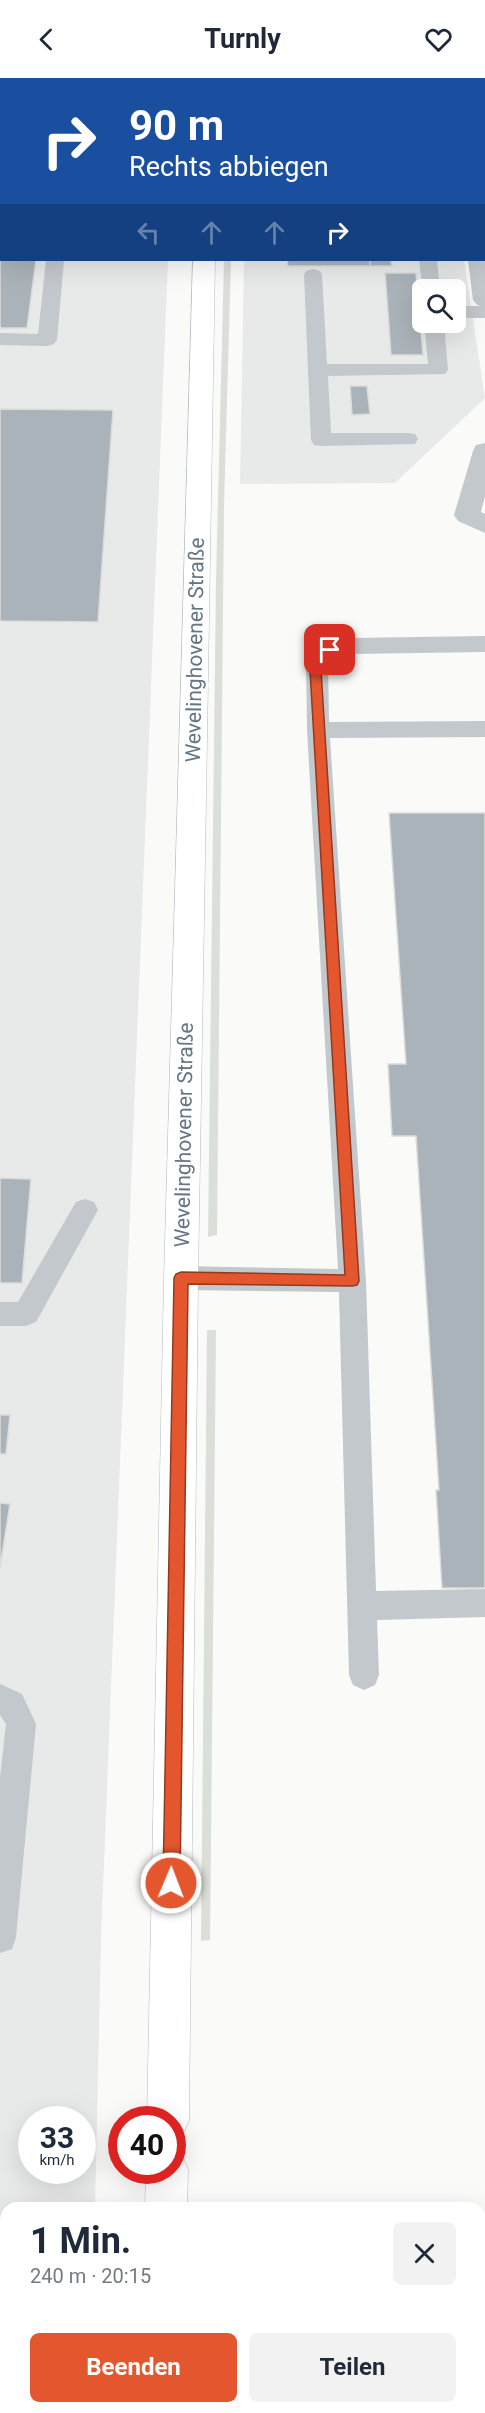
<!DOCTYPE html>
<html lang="de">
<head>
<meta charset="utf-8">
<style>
	body { margin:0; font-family:Roboto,sans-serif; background:#f2f2f3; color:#1f2937; height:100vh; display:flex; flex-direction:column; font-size:22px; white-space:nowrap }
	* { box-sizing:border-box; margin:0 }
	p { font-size:20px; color:#747a83 }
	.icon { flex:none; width:33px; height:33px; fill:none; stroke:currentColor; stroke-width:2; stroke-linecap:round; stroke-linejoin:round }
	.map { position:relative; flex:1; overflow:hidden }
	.details { position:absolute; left:0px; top:2124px; width:486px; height:212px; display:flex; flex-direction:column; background:#fff; border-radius:18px 18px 0 0; box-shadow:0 6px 24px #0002 }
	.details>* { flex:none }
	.top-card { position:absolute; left:0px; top:0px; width:486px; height:183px; box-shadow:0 6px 24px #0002; background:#1a4fa0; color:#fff; overflow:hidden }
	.tools { position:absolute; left:412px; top:201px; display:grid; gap:12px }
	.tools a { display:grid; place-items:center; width:54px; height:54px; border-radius:9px; background:#fff; box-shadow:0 6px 24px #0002; font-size:30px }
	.speed { position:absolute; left:18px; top:2028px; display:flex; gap:12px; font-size:30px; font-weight:700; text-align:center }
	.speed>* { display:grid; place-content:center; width:78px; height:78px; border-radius:50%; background:#fff; box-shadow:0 6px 24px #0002; line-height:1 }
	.speed small { font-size:15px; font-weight:400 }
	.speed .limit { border:9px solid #d22; background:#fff; color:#111 }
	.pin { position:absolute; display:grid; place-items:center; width:51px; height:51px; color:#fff; margin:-26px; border-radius:12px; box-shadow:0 3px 9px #0006 }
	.me { position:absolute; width:66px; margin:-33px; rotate:1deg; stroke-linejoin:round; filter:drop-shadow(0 0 4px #0008) }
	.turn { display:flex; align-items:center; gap:21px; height:126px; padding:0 30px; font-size:27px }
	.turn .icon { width:78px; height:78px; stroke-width:2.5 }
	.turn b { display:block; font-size:42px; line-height:51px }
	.lanes { display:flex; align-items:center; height:57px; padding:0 30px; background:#0003; justify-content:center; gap:30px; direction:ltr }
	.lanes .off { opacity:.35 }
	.round { display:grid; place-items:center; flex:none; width:63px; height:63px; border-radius:9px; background:#f2f2f3 }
	.overview { display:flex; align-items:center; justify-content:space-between; height:102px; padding:0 30px }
	h1 { font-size:36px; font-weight:700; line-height:45px }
	.primary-button { display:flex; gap:12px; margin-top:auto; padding:12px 30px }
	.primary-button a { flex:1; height:69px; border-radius:9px; background:#e4572e; color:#fff; font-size:24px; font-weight:700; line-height:69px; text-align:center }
	.primary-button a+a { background:#f2f2f3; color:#1f2937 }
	header { display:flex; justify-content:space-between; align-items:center; height:78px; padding:0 30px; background:#fff; font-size:27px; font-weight:700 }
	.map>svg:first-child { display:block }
	.built { fill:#e8e9e9; fill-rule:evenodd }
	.green { fill:#dadfd7 }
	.building { fill:#aab3b9; stroke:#dcdcda; stroke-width:1.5 }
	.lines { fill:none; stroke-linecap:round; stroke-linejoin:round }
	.secondary-casing { stroke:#b3babf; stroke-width:1 }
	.lane { fill:#c3c8cc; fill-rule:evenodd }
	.street { fill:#c3c8cc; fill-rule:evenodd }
	.secondary { fill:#fff; fill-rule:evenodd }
	.route { fill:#e4572e; stroke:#94391e; stroke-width:1.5 }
	.labels { text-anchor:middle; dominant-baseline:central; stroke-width:6; stroke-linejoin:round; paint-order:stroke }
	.street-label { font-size:21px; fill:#657683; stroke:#fff }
</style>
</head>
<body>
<header><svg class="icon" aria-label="back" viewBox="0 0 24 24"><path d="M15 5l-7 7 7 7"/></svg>Turnly<svg class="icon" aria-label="heart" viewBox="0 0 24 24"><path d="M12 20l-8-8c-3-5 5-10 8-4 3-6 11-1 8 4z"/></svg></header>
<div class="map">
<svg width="485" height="2335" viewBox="0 0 485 2335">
	<rect width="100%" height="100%" fill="#fafaf8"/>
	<!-- built -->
	<path class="built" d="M0,0h175l-173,2v180h166l-67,1679 -6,269h-89v200h84v5h-90zM32,2042h50v50h-50z
		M244,182h220l21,138 -90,85 -155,1zM423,212h33v32h-33z"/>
	<!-- green -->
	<path class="green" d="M224,182h7l-7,245 -7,730 -9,2 8,-655z
		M207,1252h9l-6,610 -9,1z"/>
	<!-- building -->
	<path class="building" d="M283,0h75l1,2h-76z
		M0,175l2,7h34l-9,68h-27z
		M287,182h83v6h-82z
		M370,182h21l1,6h-22z
		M385,195h31l7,82h-32z
		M350,308h17l3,28 -18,1z
		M0,331l113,1 -15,212 -98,-1z
		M389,735h96v775h-43l-6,-98h3l-23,-354h-24l-4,-72h18z
		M0,1100l31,1 -9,104h-22z
		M0,1337h10l-4,39h-6z
		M0,1425l10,1 -10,64z
		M0,2251h4l-3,35h-1z"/>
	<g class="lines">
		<!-- secondary casing -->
		<g class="secondary-casing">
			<path id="secondary" d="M197,0h22v2h-22z
				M193,182h22l-17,1018 -9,842 -6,15 -11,4v-19h-25l17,-842z
				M172,2073l10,4 6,15 -1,38h-42l1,-38h26z
				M141,2330h44v5h-44z"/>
		</g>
		<!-- lane -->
		<path class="lane" d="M402,0h18v2h-17z
			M0,161h2v12h-2z
			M46,182h18l-7,80 -3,4 -7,2 -47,-1v-12l38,1z
			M419,182h18l3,30h-17v2z
			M313,191l7,2 2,4 5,89h101l-4,-42h20l4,48 -3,4 -117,2 3,57h77l7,1 3,5 -3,5 -94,2 -7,-1 -3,-5 -7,-165 2,-4z
			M456,228h29v12h-29z
			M485,558v16l-135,2 -14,2 -8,5 1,61 156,-1v16l-155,1 36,543 10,310 109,-2v28l-108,3 2,55 -4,10 -11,5 -11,-5 -4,-10 -10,-383 -158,-2 -10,-4 -4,-8 4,-8 10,-4 157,3 -31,-539 -1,-72 3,-5 13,-8 28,-7z
			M85,1121l9,3 4,8 -62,112 -10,4h-26v-24h18l58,-100z
			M0,1606l22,10 14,30 -20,213 -4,12 -12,4v-175l6,-54 -6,-9z"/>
		<!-- street -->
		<path class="street" d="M439,0h22v2h-22z
			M485,177v52l-8,-2 -4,-5 -5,-40h16z
			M485,365v53l-4,16 4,2v19l-27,-12 -4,-6 19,-64 3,-6z"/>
		<!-- secondary -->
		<use href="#secondary" class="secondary"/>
	</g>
	<!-- route -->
	<path class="route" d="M330,568l5,4 -13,10 -1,10 38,611 -2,4 -5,1 -164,-2 -8,599 -3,6 -6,2 -5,-2 -3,-6 11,-605 2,-4 5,-2 164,3 -35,-605 3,-15z"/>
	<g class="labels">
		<!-- street labels -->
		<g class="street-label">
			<text transform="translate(195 572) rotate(-89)">Wevelinghovener Straße</text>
			<text transform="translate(184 1057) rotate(-89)">Wevelinghovener Straße</text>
		</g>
	</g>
</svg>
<div class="tools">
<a><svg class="icon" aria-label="search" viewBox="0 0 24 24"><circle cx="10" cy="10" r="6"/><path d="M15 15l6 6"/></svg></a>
</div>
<div class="speed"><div>33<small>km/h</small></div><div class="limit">40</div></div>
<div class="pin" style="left:330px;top:572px;background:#d93025"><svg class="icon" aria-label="arrive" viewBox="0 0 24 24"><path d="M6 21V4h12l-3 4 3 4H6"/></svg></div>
<svg class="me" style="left:171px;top:1805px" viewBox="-20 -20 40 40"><circle r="17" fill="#e4572e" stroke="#fff" stroke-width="3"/><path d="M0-11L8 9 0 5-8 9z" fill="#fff"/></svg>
<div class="top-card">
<div class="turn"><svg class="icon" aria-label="right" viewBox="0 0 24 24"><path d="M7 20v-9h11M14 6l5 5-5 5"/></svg><div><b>90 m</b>Rechts abbiegen</div></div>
<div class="lanes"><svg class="icon off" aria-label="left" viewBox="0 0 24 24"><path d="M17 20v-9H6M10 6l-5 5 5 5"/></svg><svg class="icon off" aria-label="ahead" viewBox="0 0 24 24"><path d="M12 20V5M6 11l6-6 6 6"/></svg><svg class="icon off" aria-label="ahead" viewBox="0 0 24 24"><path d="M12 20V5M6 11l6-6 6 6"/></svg><svg class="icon" aria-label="right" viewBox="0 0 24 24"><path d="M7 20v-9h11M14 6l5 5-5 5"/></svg></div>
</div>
<section class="details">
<div class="overview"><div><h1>1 Min.</h1><p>240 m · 20:15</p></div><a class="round"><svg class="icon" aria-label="close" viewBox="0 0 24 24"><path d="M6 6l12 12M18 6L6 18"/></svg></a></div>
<div class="primary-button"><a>Beenden</a><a>Teilen</a></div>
</section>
</div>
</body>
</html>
